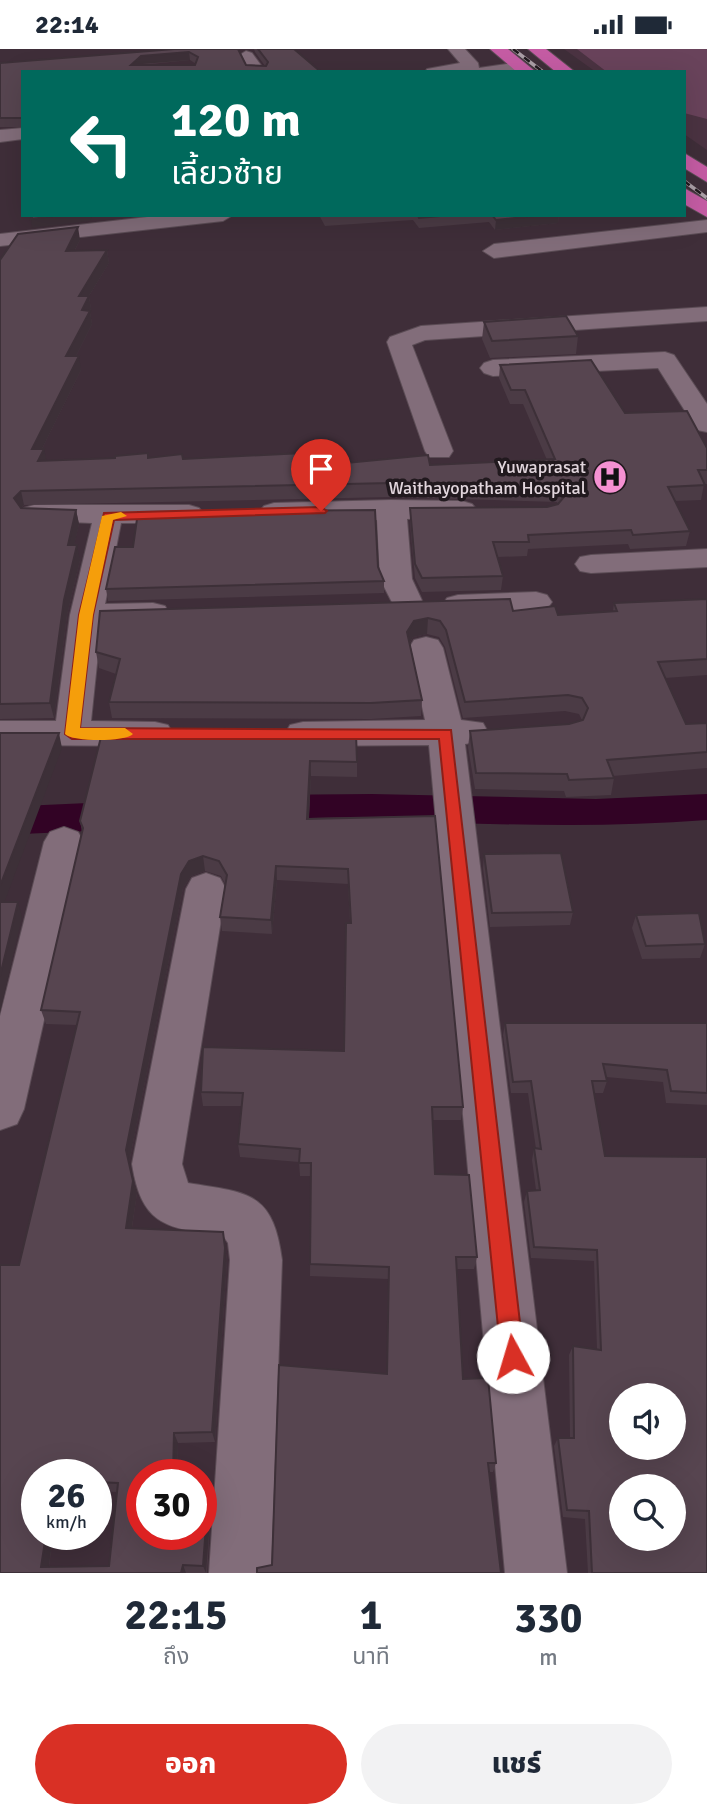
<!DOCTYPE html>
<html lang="th">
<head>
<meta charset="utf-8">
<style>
	body { margin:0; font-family:Signika,"Noto Sans Thai",sans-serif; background:#f2f2f3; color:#1f2937; height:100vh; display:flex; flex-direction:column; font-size:26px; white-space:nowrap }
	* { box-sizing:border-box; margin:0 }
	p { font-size:23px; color:#747a83 }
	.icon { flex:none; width:38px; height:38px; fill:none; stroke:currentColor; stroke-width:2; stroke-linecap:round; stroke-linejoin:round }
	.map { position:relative; height:1524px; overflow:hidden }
	.details { display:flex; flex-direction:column; background:#fff; flex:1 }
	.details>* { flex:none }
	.hud { position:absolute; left:21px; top:21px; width:665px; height:147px; border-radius:0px; box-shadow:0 7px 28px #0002; background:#00695c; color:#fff; overflow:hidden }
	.tools { position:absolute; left:609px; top:1334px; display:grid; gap:14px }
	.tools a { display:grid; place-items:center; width:77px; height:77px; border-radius:50%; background:#fff; box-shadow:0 7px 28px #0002; font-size:35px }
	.speed { position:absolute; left:21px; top:1410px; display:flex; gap:14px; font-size:35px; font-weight:700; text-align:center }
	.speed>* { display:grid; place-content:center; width:91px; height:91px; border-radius:50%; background:#fff; box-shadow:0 7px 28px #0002; line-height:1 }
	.speed small { font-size:18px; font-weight:400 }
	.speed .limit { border:10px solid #d22; background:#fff; color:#111 }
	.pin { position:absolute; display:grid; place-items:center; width:60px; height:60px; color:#fff; margin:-72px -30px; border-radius:50% 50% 50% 0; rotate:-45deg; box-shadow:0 0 7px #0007 }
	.pin .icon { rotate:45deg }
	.me { position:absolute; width:77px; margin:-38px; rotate:354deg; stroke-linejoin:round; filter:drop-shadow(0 0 5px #0008) }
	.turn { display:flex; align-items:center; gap:24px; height:147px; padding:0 35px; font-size:32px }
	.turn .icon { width:91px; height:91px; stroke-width:2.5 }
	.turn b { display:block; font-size:49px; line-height:60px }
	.eta { display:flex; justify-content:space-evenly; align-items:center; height:119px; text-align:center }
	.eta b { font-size:42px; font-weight:800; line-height:49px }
	.primary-button { display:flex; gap:14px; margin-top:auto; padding:14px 35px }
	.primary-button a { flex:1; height:80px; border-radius:42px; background:#d93025; color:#fff; font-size:28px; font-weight:800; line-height:80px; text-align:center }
	.primary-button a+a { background:#f2f2f3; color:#1f2937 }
	.status { display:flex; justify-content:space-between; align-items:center; height:49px; padding:0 35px; background:#fff; direction:ltr }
	.status svg { height:19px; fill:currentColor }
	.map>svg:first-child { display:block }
	.built { fill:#4b3342 }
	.green { fill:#69435b }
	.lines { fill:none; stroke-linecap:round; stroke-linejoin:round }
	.canal { fill:#320325; fill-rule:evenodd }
	.minor-casing { stroke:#5b4c55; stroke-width:2 }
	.highway-casing { stroke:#5b4c55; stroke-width:2 }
	.minor { fill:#826d7a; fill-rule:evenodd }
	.highway { fill:#c55ca4; fill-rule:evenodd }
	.rail-casing { stroke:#ac9fa7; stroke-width:3.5 }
	.rail { stroke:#21191e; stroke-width:2.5; stroke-dasharray:7; stroke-linecap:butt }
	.wall { fill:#4b3b45; fill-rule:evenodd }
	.shaded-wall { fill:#3d3038 }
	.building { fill:#574550; stroke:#3d3038; stroke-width:2; fill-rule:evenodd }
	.route { fill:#d93025; stroke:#8d1f18; stroke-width:2 }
	.slow { fill:#f59e0b }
	.labels { text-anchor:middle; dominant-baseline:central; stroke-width:7; stroke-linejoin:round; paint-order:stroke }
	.far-poi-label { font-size:18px; fill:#e2d6dd; stroke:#21191e; text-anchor:end }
</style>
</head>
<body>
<div class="status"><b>22:14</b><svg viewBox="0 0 49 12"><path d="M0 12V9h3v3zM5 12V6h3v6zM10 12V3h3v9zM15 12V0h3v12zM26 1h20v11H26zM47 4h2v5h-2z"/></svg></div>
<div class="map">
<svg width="707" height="1524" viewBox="0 0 707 1524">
	<rect width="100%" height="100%" fill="#3f2e39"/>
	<!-- built -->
	<path class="built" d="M564,0h143v101l-23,-16v-62h-88z"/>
	<!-- green -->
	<path class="green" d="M577,0h130v70l-23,-6v-41h-77z"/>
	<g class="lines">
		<!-- canal -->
		<path class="canal" d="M372,745l224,5 111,-5v26c-149,12 -298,-2 -447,1l-13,-4 -5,-9 5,-9 13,-4z
			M132,752l13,4 5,10 -5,10 -13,4 -132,6v-28z"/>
		<!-- minor casing -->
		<g class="minor-casing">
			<path id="minor" d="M448,0h17l13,14 1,5 42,-6 8,5 -7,5h-97l2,-3 33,-6z
				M246,2l6,2 14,19h-17l-11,-16z
				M23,79v11l-23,3v-12z
				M165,166h68l-10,6 -223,25v-12z
				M707,171v12l-213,26 -11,-7 11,-7z
				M707,258v14l-282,19 -13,5 41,106 -4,6h-20l-4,-6 -38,-109 3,-5 31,-11z
				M665,303l9,3 33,49v28l-10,-2 -39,-62 -165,8 -9,-3 -4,-5 4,-5 9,-3z
				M391,451l71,1 10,3 5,6 -5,6 -65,3 5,60 13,28 -5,7 -11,3 -11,-3 -18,-35 -3,-59 -103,1 -10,-3 -5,-6 5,-6 10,-3z
				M34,456h155l10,3 5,6 -5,6 -10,3h-68l-16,81 48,-1 12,3 4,7 -4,7 -64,5 -10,96 64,1 13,3 5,9 -5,9 -13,3 -155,-1v-24h56l14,-106 22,-92 -68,-3 -5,-6 5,-6z
				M707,500v18l-116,6 -11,-2 -5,-7 5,-7 11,-2z
				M536,543l11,3 5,7 -5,7 -89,6 -11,-3 -5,-7 5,-7 11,-3z
				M426,588l12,3 5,8 18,72 22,3 5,9 -5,9 -18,3 102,829h-62l-76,-828 -126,1 -13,-3 -5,-9 5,-9 13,-3 122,-2 -16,-72 5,-8z
				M64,778l14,5 6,10 -60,267 -7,15 -17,6v-114l44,-174 6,-10z
				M206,824l14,5 6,11 -44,275 6,19c60,10 85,8 94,77l-11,313h-62l21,-313 -2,-17 -4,-6c-56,-10 -82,-9 -92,-73l54,-275 6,-11z"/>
		</g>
		<!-- highway casing -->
		<g class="highway-casing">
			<path id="highway" d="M490,0h18l28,23h-19z
				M528,0h18l29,23h-19z
				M684,104l23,14v15l-23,-14z
				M684,139l23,13v16l-23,-13z"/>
		</g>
		<!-- minor -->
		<use href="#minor" class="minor"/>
		<!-- highway -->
		<use href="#highway" class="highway"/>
		<!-- rail casing -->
		<g class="rail-casing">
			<path id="rail" d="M513,0l30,23
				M684,132l23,17"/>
		</g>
		<!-- rail -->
		<use href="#rail" class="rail"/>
	</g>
	<!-- wall -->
	<path class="wall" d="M174,0l72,16 19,1 -10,-14 -1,-3h40l27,23h-298v55h-23v-64zM190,11l6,4 -1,1h-54z
		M319,166h240l-1,8 -63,7 -6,-8 -70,6 -6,-8 -88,6z
		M80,191l-5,10h32l2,13 -20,33 2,13 -1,3 2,12 -16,32 5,14 -39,79 4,12 102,-3 178,7h104l117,-5 -24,-56h-13l-11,-26 1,-13 125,48 82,35v36h-3l-3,16 -26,1 15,30 -4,15 -56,3 -2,-5 -100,5 -1,7 -30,1 6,19 -2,14 -79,2 -7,-14 -5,-55v-15l137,-1 11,-3 -1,-2 -166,-5 -367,8 -3,3 55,2 3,14 -5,21 6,15 -13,55 -13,103 -54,1v-459z
		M484,273l94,14 -2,18 -86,4 -8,-19z
		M378,518l6,14v12l-276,8 -2,-12z
		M707,550v76l-42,3 21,46 21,-1v46v-1l-94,8 1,2 -3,17 -45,2 -2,-6 -89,-2 -7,-42 2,-16 99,-7 13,-4 -3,-6 -14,-3 -102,7 -18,-71 -6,-10 -12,-3 -14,3 -3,6 12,57 -1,16 -50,3 -259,-1 -3,-16 7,-28 -17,-6 -3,-16 4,-41h413l45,4 55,-4 1,-8z
		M102,684l255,29v15l-46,-1 -2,42 126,-2 28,291 -2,13h-28l2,54 42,83 -3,12h-17l6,110 33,84 -3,9h-4l-217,93 115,-191 1,-95 -78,-3 1,-100h-11l-1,-14 -59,-5 -2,-13 4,-38h-39l-2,-14 143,-41 6,-128 -2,-39 -71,-4 -5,54 -50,-3 -2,-14 5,-33 -4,-8 -16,-5 -14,5 -8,12 -54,275 8,30 -5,35 91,4 4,28 -12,182 -37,1 -1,32h-35v60l66,-36 3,9 -4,65h-207l19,-308 58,-240 -31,-1 -5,-14 41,-179 -2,-10zM37,1426h59v16l21,1 -8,74 -60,1 4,-32h-16z
		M484,805l89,58 -3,13 -80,2 -7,-59z
		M636,866l69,29 -5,14 -58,1 -10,-31z
		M505,974h202v82l-41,-2 -3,-21 -57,-5 1,4 -4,12h-9l11,63 102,417h-119l-3,-54 -22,-2 -9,-71 4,-8h12l-1,-83 4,-9 24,3 -3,-88 -63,-3 -7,-56 3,-11 9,-1 -4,-30 2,-12 2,1 -8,-56h-17l-8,-58z"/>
	<!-- shaded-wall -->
	<path class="shaded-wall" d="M189,3l1,8 -48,4 -8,8 -3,-7 10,-9z
		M61,166h32l-3,6 -58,7 -1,-9z
		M544,166h15l-1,8 -63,7 1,-10z
		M78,178l2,13 -12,23 -2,-12z
		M107,201l2,13 -28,46 -2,-13z
		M89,247l2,13 -1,3 2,12 -23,46 -3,-14 16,-46z
		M79,307l2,14 -46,93 -3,-14z
		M44,400l3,14 -9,-2z
		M21,442l3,14 -7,7 -3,-14z
		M76,461l3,14 -8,36 -3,-15z
		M77,496l3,15 -13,55 -13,103 -4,-15 14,-103z
		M428,569l-1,16 -14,3 -7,12 1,-17 7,-11z
		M59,684l3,15 -62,166v-28z
		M310,712l1,15 -3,57 -1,-14z
		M203,807l2,15 -14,5 -8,12 -54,275 8,30 -7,47 -4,-12v-78l55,-276 8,-13z
		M276,817l1,14 -5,54 -1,-14z
		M18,853l4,15 -22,96v-37z
		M223,1183l4,28 -12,182 -3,-10z
		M174,1384l4,10 -1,32h-4z
		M208,1450l3,9 -5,65 -3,-7z
		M46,1486h7l-5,38 -7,-6z
		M183,1516l3,8h-5z"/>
	<!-- building -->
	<path class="building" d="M174,0h64l8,16 20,1 2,-4 -10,-13h36l27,23h-298v46h-23v-55zM189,3l9,5 -3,8h-64l10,-9z
		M33,166h28l-30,4z
		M418,166h34l-33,3z
		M492,166h52l-48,5z
		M78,178l-12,24 41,-1 -28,46h10l-7,14 8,1 -24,45h13l-47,93h12l-6,12 77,-3v-2l33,-3v5l34,-4 1,5 140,-7 3,13 102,-10 2,10 125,-6 -30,-69h-14l-11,-25 91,-5 34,53 62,-2 20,37v22h-9l7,15 -37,2 22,44 -57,4 -2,-5 -103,5 1,7h-36l10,34 -81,2 -7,-14 -5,-56 137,-1 11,-3 6,-7 -5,-9 -168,-5 -370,8 -7,7 7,10 55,2 -8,35h9l-13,55 -14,103 -50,1v-444l18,-26z
		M566,267l12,20 -86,5 -8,-19z
		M375,461l3,57 6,14 -278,8 9,-42h18l5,-35z
		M510,550l3,12 42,-5 3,9 59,-4 -3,-8 93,-4v60l-49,3 28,62 21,-1v29l-100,8 7,18 -45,2 -2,-6 -91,-1 -6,-42 99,-7 14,-4 5,-12 -6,-10 -14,-3 -103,7 -19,-72 -6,-9 -12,-3 -14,3 -7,11 15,68 -51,3 -262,-1 11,-43 -24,-7 4,-41z
		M0,684h59l-59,153z
		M102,684l254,1 1,28 -47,-1 -3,58 128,-3 28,291h-31l3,67 34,1 8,82h-21l7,122 25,-1 8,85h-8l13,110h-244v-5l15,-3 7,-200 108,9 2,-107 -79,-3 1,-101h-12l1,-14 -62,-5 5,-51 -42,-1 2,-45 141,4 2,-128h5l-3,-54 -72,-3 -5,54 -51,-3 7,-42 -8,-14 -16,-5 -14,5 -8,13 -55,276 7,31 -7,47 97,4 2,16 -13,184 -38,1 -1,42h-31v60h59v-36h7l-5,67 -20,-1 -2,8h-181v-308h19l61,-253 -39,-2 42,-182 -3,-7zM37,1426h59v7l22,1 -9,83 -68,1 5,-32h-9z
		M561,804l12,59 -81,1 -8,-59z
		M0,853h18l-18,74z
		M699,864l6,31 -59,2 -10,-31z
		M505,974h202v70l-36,-2 -4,-21 -64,-6 4,17h-15l13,75 102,1v416h-115l-3,-62 -22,-1 -9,-72h16l-1,-92 28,4 -4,-100 -63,-3 -7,-56 13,-1 -6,-42 7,1 -10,-68 -18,1zM621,1346h53v52h-53zM621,1437h53v52h-53z"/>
	<!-- route -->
	<path class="route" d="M321,458l6,4 -2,2 -211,7 -21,95 -13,113 371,2 73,627 -3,8 -8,3 -8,-3 -4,-8 -62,-618h-367l-7,-5 14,-119 25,-102z"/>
	<!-- slow -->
	<path class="slow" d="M121,463l6,4 -14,4 -20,95 -13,113h45l8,6c-8,8 -60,8 -68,0l14,-119 23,-99z"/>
	<!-- icons -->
	<defs>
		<g id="hospital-disc" transform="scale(1.75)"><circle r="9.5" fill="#f591d2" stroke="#21191e"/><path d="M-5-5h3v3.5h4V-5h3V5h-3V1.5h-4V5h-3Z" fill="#111"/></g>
	</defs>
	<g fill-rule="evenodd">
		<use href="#hospital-disc" x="610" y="428"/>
	</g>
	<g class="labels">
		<!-- far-poi labels -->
		<g class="far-poi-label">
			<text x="586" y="418">Yuwaprasat<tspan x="586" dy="21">Waithayopatham Hospital</tspan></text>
		</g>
	</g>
</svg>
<div class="tools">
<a><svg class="icon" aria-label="sound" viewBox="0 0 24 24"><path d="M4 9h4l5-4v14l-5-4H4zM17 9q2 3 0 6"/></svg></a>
<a><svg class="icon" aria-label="search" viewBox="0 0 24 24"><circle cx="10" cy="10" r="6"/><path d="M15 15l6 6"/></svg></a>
</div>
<div class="speed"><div>26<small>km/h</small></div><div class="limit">30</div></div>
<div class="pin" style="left:321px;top:462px;background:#d93025"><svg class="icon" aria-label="arrive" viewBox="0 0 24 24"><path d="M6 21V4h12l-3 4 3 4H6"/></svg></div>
<svg class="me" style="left:513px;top:1308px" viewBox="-20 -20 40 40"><circle r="19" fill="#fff"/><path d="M0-13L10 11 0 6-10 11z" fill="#d93025"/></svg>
<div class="hud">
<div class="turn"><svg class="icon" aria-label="left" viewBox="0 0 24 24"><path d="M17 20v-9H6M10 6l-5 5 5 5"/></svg><div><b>120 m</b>เลี้ยวซ้าย</div></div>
</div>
</div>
<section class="details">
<div class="eta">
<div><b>22:15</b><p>ถึง</p></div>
<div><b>1</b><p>นาที</p></div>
<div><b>330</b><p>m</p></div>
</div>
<div class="primary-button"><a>ออก</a><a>แชร์</a></div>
</section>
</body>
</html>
